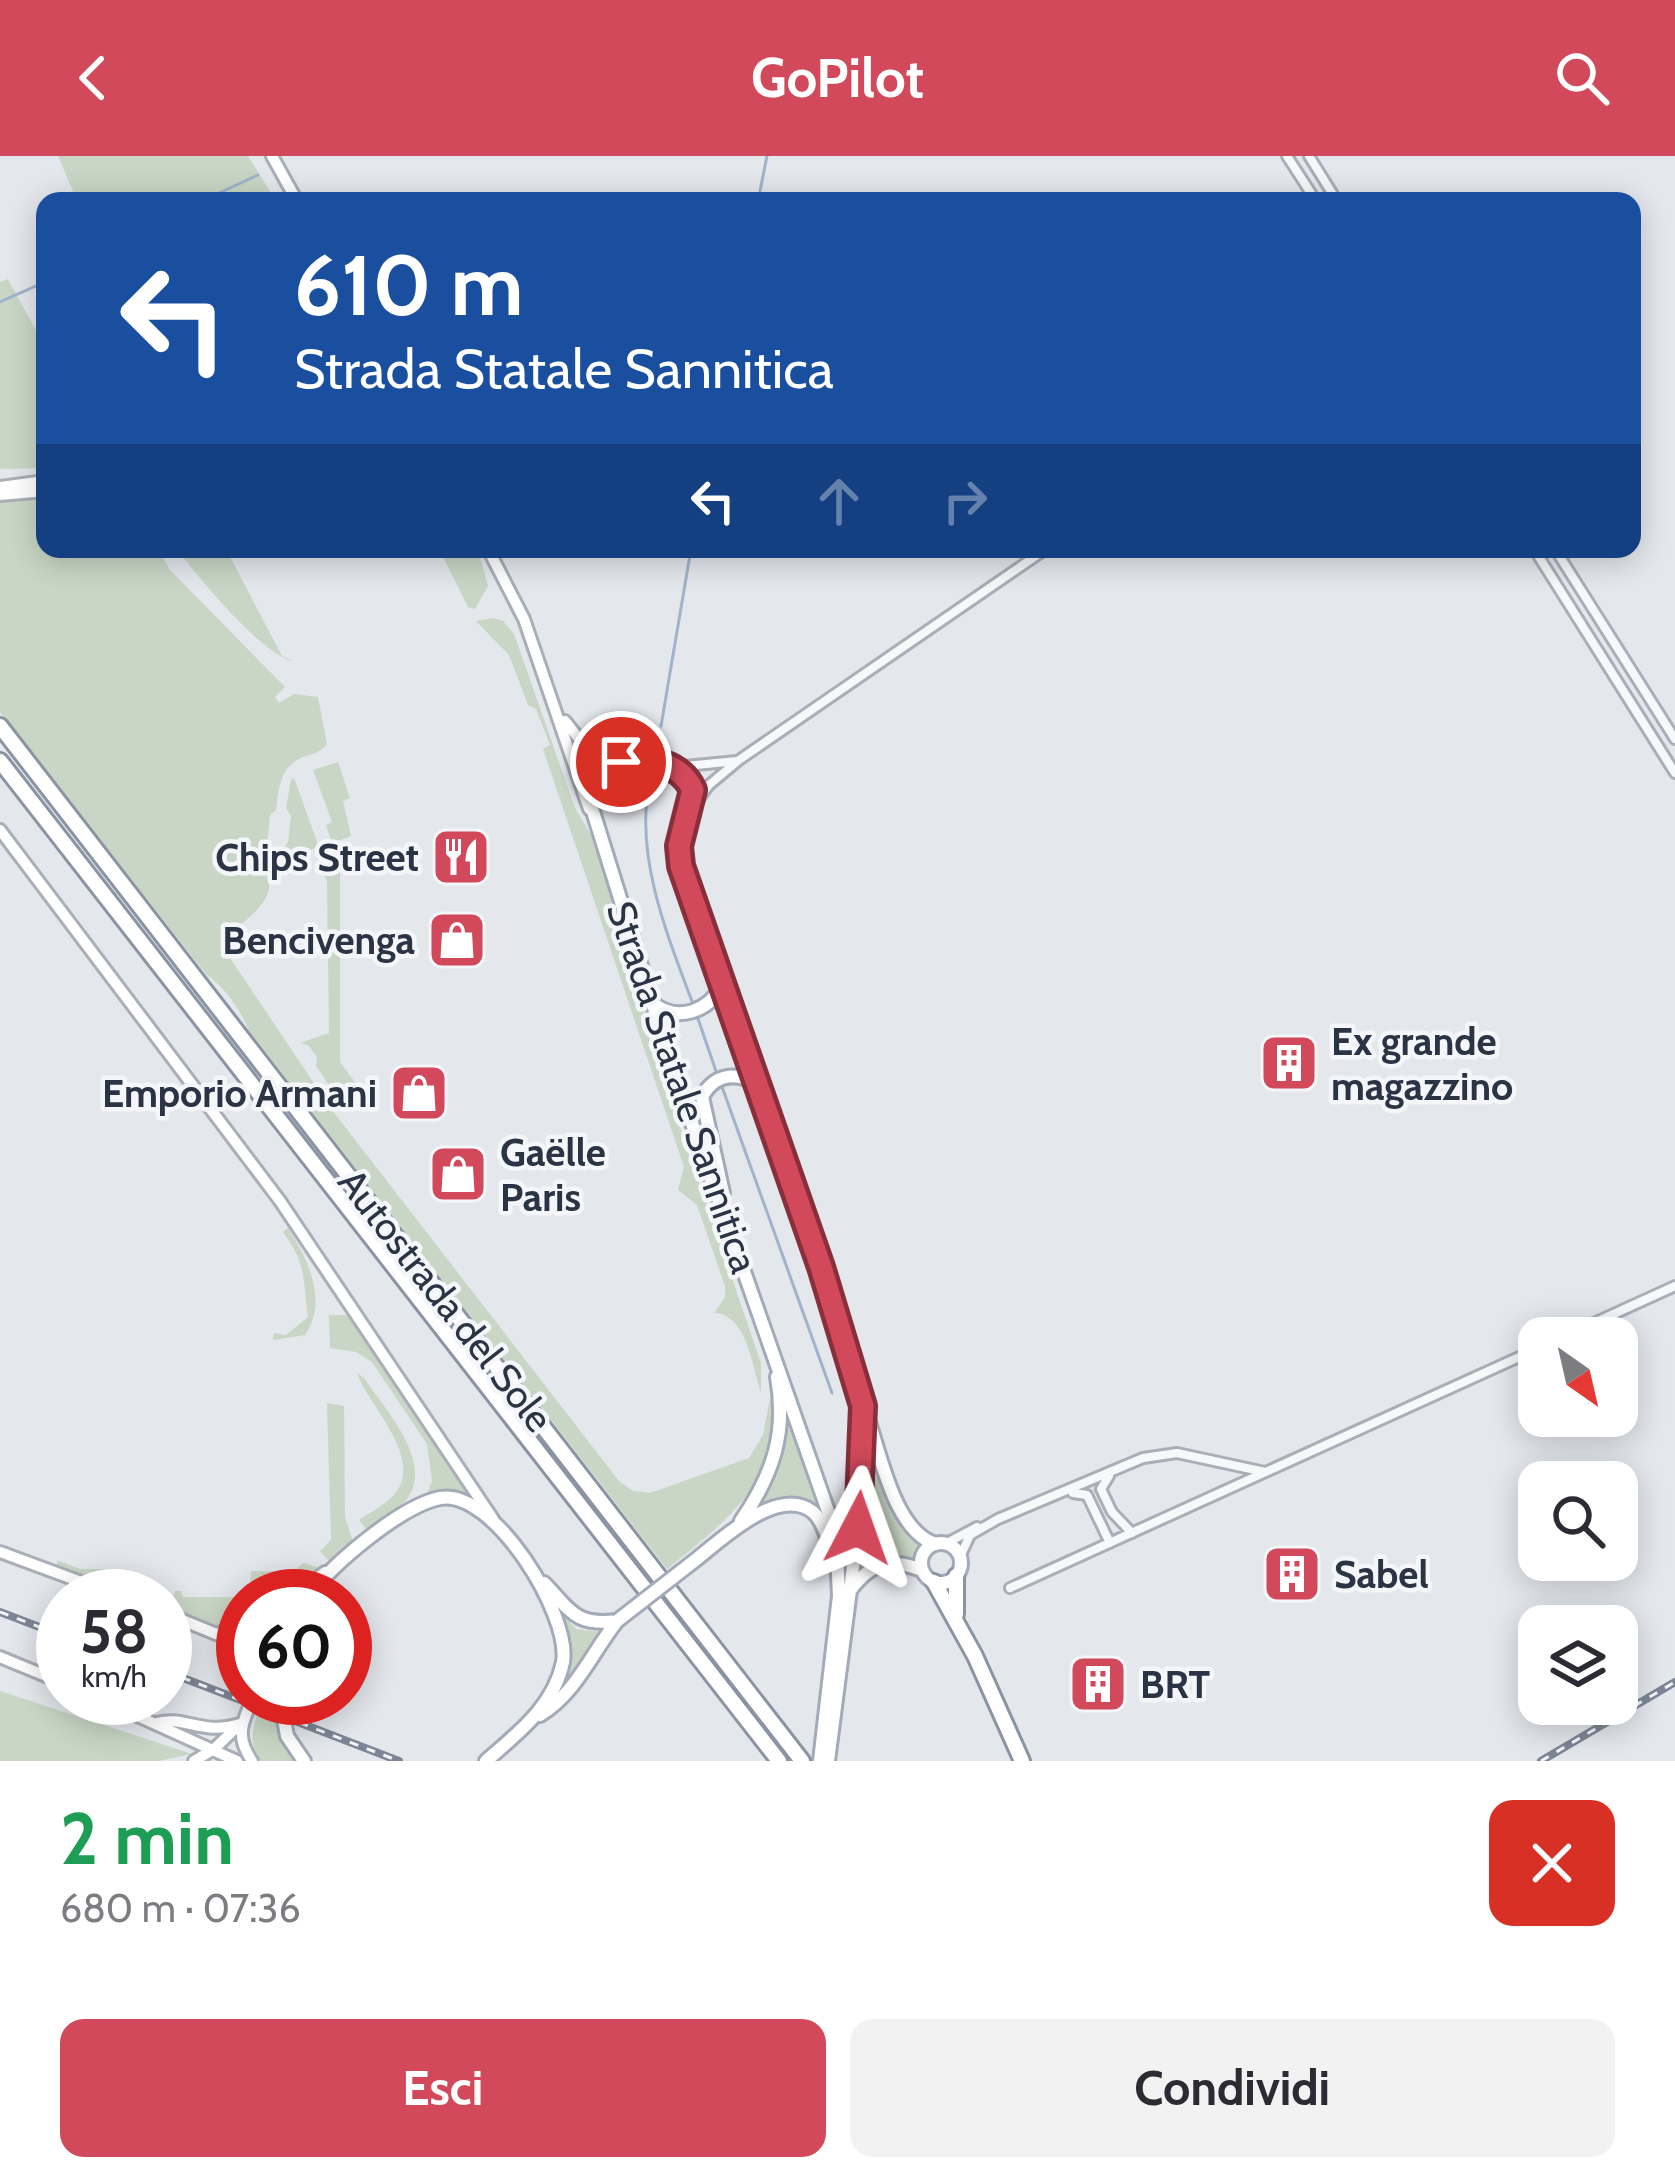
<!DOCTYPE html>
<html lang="it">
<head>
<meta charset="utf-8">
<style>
	body { margin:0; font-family:Cabin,sans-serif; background:#f2f2f3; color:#2b2b33; height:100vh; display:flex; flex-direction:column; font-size:45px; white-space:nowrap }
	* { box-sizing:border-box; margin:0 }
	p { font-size:39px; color:#7c7c81 }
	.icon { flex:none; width:66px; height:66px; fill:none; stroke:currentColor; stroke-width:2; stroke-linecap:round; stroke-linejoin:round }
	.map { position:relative; height:1605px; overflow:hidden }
	.sheet { display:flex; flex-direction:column; background:#fff; flex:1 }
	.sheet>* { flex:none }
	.hud { position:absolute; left:36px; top:36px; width:1605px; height:366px; border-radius:24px; box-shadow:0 6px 30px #0003; background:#1a4fa0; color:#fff; overflow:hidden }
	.needle { width:78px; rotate:146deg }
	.controls { position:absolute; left:1518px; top:1161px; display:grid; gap:24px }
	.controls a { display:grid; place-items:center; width:120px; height:120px; border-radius:24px; background:#fff; box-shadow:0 6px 30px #0003; font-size:60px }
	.speed { position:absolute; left:36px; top:1413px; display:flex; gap:24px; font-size:60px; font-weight:700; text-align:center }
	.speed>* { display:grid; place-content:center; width:156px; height:156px; border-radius:50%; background:#fff; box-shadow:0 6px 30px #0003; line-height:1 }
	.speed small { font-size:30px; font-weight:400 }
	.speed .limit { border:18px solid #d22; background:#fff; color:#111 }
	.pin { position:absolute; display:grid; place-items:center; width:102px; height:102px; color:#fff; margin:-51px; border:6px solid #fff; border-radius:50%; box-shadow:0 3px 12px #0007 }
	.me { position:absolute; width:132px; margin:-66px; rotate:4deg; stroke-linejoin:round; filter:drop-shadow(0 0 9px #0008) }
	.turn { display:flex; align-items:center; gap:42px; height:252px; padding:0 60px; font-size:54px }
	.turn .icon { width:156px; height:156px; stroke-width:2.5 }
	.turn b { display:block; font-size:84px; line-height:102px }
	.lanes { display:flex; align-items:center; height:114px; padding:0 60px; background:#0003; justify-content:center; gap:60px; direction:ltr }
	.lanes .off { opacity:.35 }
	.round { display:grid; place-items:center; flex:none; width:126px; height:126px; border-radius:24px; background:#f2f2f3 }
	.overview { display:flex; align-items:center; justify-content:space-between; height:204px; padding:0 60px }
	h1 { font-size:72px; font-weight:800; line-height:90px; color:#1e9e55 }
	.button { display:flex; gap:24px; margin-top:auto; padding:24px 60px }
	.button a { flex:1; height:138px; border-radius:24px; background:#d1495b; color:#fff; font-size:48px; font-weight:800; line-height:138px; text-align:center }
	.button a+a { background:#f2f2f3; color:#2b2b33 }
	header { display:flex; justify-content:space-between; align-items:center; height:156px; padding:0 60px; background:#d1495b; color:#fff; font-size:54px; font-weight:800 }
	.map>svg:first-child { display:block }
	.green { fill:#c9d6c5 }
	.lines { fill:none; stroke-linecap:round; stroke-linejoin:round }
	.stream { stroke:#9fb4cc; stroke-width:3 }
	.street-casing { stroke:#a9aeb7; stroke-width:14 }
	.secondary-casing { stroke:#a9aeb7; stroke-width:16 }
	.primary-casing { stroke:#a3abb8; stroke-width:18 }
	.highway-casing { stroke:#8b94a3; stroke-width:20 }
	.street { stroke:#f7f8fa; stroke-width:8 }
	.secondary { stroke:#fff; stroke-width:10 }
	.primary { stroke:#fff; stroke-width:12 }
	.highway { stroke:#fff; stroke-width:14 }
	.rail-casing { stroke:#7d8696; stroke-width:8 }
	.rail { stroke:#f4f6f9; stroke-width:3; stroke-dasharray:9; stroke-linecap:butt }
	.primary-bridge-casing { stroke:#a3abb8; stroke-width:18; stroke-linecap:butt }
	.primary-bridge { stroke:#fff; stroke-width:12 }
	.route-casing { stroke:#882f3b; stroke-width:30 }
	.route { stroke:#d1495b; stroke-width:21 }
	.labels { text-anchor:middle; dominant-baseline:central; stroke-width:9; stroke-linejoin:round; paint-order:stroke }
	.poi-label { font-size:39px; font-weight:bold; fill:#2b3445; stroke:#f4f6f9; text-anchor:start }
	.street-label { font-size:39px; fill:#2b3445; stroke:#f4f6f9 }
</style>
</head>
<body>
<header><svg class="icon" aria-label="back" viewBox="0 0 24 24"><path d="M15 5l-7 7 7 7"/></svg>GoPilot<svg class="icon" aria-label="search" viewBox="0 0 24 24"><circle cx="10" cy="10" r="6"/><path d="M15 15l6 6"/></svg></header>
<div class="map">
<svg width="1675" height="1605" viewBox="0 0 1675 1605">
	<rect width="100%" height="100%" fill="#e4e7ec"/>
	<!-- green -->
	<path class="green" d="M58,0h190l28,45h-199z
		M8,123l37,68v121l-45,1v-187z
		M45,340v53h113l12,21 115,117 -10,10 4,6 15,-9 24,3 9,47c-8,10 -14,9 -26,14 -22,10 -22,32 -25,52l-6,5 -5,51 5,6c-1,7 0,14 -2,20 -9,28 -44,32 -38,66l102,152 287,371 14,10 17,2 99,-35 14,-23 8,-42c16,85 -46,129 -104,176l-418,-538c-10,-24 -23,-42 -43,-57l-206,-262v-210z
		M177,393h49l56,107 11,5c-32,-7 -95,-84 -116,-112z
		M439,393h39l10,37 -13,23 -7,-2z
		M493,462l10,3 11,13 61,174 19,32 57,170 -3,24 113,329v29c-9,-26 -14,-78 -47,-79l11,-16v-11l-28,-81 -19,-15 6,-23 -141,-418 7,-4 -14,-36 -8,-4 -19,-50 -33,-34z
		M338,606l12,36 -7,3 8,35 -19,7 -6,-18 6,-3 -19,-52z
		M294,622l25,69 -30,10 -8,-5 7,-10 3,-26 -5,-8 5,-28z
		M340,692v214l24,32 -5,4 -9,-9 -6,5 5,8 -8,1 -25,-37 1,-9 -9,-12 -8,-2 29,-10 -2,-152 -11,-23z
		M288,1072c19,30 41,73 17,107l-32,5 1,-7 12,2 22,-18c-5,-36 -1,-53 -25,-85z
		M329,1159h19l135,197 -14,-10h-45l8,-21 -5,-37 -55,-82 -16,-10 -26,-4z
		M357,1217l7,5c20,30 72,85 42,122 -10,12 -26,21 -39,30l-8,-10c10,-7 22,-13 31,-21 40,-36 -22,-93 -33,-126z
		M327,1247l17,3 1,111 8,25 -24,19 -9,-10 11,-11z
		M789,1267l27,79 -34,-5 -25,12 22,-40z
		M878,1308l23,64 21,18 -6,16 -27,-7 -30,16z
		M57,1404l23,9h36l1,13 20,-1 1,11h27l-1,4h-27l-80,-29z
		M303,1407l18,5 -39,28h-32l1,-25 42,1z
		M175,1435h6l2,6h60v27l-30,3 -42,-20z
		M551,1445l25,28 27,3 -29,45 -23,25 15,-35z
		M0,1535l192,63 -33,7h-159z
		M265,1542h12l21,63h-37c-16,-22 -7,-40 4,-63z"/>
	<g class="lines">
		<!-- stream -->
		<path class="stream" d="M202,45l56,-26
			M758,45l9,-45
			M0,146l45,-20
			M661,570l30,-177
			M649,630c-14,72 19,151 44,218
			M696,857l21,61
			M721,928l111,309"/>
		<!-- street casing -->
		<g class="street-casing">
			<path id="street" d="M1287,0l29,45
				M1309,0l28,45
				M1534,393l141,224
				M1555,393l120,190
				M675,611l62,-6
				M691,654l18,-25 30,-25 307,-211
				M1561,1182l114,-52
				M1109,1320l-8,13 11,23 20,21
				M1073,1337l14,2 23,48
				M945,1388l32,-17
				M960,1401l10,-22 28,-16 145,-61 34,-5 88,19
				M1010,1432l529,-240"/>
		</g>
		<!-- secondary casing -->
		<g class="secondary-casing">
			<path id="secondary" d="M272,0l25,45
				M0,331l45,-6
				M0,339l45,-4
				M488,393l36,70 65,190
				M565,565l15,19 56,18
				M0,674l280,371 213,318
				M0,1396l119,44
				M294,1440l31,-24
				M165,1457l78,32
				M221,1476l22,-4
				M0,1501l63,26
				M98,1542l139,63
				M157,1567c28,-8 44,13 83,1
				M194,1605l20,-12 24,-23
				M252,1605c-17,-25 -10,-38 1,-63"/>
		</g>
		<!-- primary casing -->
		<g class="primary-casing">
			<path id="primary" d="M722,830l99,281 42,139 -5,122 -30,233
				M655,849c24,17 53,6 67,-19l-43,-130 14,-66 -13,-20 -41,-11 -27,5 -17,15 -4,26 83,267 162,462 3,62 -19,165
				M723,1037l-21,-96c12,-23 33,-25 55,-14
				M866,1257c14,39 28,119 70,131
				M741,1365c32,-47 46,-88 36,-144
				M921 1407a20 20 0 1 1 40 0a20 20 0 1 1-40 0Z
				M698,1402c25,-20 81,-73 115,-46 12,10 17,37 24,51
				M544,1427c27,28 31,43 73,38
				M851,1433c22,-28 39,-31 71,-19
				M309,1440c23,-32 92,-90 131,-98 53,-10 131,117 123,164 -9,44 -45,71 -77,99
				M280,1542l7,38 17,25
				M540,1559c36,-22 51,-61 77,-94"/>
		</g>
		<!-- highway casing -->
		<g class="highway-casing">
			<path id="highway" d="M0,570l802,1035
				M0,605l779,1000
				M956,1420v38
				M934,1426l41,74 47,105"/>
		</g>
		<!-- street -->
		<use href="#street" class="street"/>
		<!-- secondary -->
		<use href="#secondary" class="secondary"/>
		<!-- primary -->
		<use href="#primary" class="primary"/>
		<!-- highway -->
		<use href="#highway" class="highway"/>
		<!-- rail casing -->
		<g class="rail-casing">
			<path id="rail" d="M0,1456l63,24
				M165,1515l234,90
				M1541,1605l134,-79"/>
		</g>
		<!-- rail -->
		<use href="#rail" class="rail"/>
		<!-- primary-bridge casing -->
		<g class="primary-bridge-casing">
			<path id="primary-bridge" d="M617,1465l81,-63"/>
		</g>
		<!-- primary-bridge -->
		<use href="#primary-bridge" class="primary-bridge"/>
	</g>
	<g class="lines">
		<!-- route casing -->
		<g class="route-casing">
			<path id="route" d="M621,606c28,-5 59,0 72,28l-14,56 2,20 140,401 42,139 -5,122"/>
		</g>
		<!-- route -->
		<use href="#route" class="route"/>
	</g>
	<!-- icons -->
	<defs>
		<g id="restaurant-square" transform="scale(3)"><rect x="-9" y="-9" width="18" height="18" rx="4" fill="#d1495b" stroke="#f4f6f9"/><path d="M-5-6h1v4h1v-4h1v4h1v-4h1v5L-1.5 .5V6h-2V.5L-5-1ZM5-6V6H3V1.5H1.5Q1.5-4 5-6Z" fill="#fff"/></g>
		<g id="shop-square" transform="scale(3)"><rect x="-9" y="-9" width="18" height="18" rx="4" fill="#d1495b" stroke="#f4f6f9"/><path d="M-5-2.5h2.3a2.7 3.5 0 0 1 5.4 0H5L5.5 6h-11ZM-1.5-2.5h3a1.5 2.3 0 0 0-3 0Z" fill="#fff"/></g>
		<g id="building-square" transform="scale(3)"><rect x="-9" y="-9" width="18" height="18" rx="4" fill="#d1495b" stroke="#f4f6f9"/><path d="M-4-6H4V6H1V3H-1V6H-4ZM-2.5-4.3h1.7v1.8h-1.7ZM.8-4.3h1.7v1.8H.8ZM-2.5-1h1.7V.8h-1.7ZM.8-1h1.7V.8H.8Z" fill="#fff"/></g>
	</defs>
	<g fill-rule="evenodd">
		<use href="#restaurant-square" x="461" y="701"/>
		<use href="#shop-square" x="457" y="784"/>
		<use href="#building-square" x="1289" y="907"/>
		<use href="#shop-square" x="419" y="937"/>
		<use href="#shop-square" x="458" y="1018"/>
		<use href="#building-square" x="1292" y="1418"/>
		<use href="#building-square" x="1098" y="1528"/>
	</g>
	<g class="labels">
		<!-- poi labels -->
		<g class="poi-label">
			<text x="419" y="701" text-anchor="end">Chips Street</text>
			<text x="415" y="784" text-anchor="end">Bencivenga</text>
			<text x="1331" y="885">Ex grande<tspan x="1331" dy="45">magazzino</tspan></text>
			<text x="377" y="937" text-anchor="end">Emporio Armani</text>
			<text x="500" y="996">Gaëlle<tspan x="500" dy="45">Paris</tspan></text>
			<text x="1334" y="1418">Sabel</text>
			<text x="1140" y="1528">BRT</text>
		</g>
		<!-- street labels -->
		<g class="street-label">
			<text transform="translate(683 931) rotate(71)">Strada Statale Sannitica</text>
			<text transform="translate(446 1144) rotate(52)">Autostrada del Sole</text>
		</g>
	</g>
</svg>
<div class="controls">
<a><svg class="needle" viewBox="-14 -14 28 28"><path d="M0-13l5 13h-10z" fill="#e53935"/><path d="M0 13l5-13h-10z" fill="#7c7c81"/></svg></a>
<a><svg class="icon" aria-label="search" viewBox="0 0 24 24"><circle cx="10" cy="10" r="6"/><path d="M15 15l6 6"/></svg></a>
<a><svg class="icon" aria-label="layers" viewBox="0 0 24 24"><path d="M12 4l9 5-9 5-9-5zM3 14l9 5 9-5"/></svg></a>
</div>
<div class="speed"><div>58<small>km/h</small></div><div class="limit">60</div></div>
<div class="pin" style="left:621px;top:606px;background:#d93025"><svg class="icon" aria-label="arrive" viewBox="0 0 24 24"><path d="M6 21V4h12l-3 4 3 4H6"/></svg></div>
<svg class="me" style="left:858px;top:1372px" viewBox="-20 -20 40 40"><path d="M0-17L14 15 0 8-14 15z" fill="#d1495b" stroke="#fff" stroke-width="4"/></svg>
<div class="hud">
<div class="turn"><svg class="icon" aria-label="left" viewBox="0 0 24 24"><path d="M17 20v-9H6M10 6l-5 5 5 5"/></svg><div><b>610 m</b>Strada Statale Sannitica</div></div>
<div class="lanes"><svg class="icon" aria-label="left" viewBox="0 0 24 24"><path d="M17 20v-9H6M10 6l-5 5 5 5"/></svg><svg class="icon off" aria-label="ahead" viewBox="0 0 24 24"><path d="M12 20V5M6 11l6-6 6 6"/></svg><svg class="icon off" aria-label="right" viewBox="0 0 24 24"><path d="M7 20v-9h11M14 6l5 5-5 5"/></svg></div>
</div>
</div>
<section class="sheet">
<div class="overview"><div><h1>2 min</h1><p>680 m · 07:36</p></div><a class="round" style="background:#d93025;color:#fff"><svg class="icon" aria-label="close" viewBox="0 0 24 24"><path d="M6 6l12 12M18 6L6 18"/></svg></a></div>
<div class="button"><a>Esci</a><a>Condividi</a></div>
</section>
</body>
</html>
